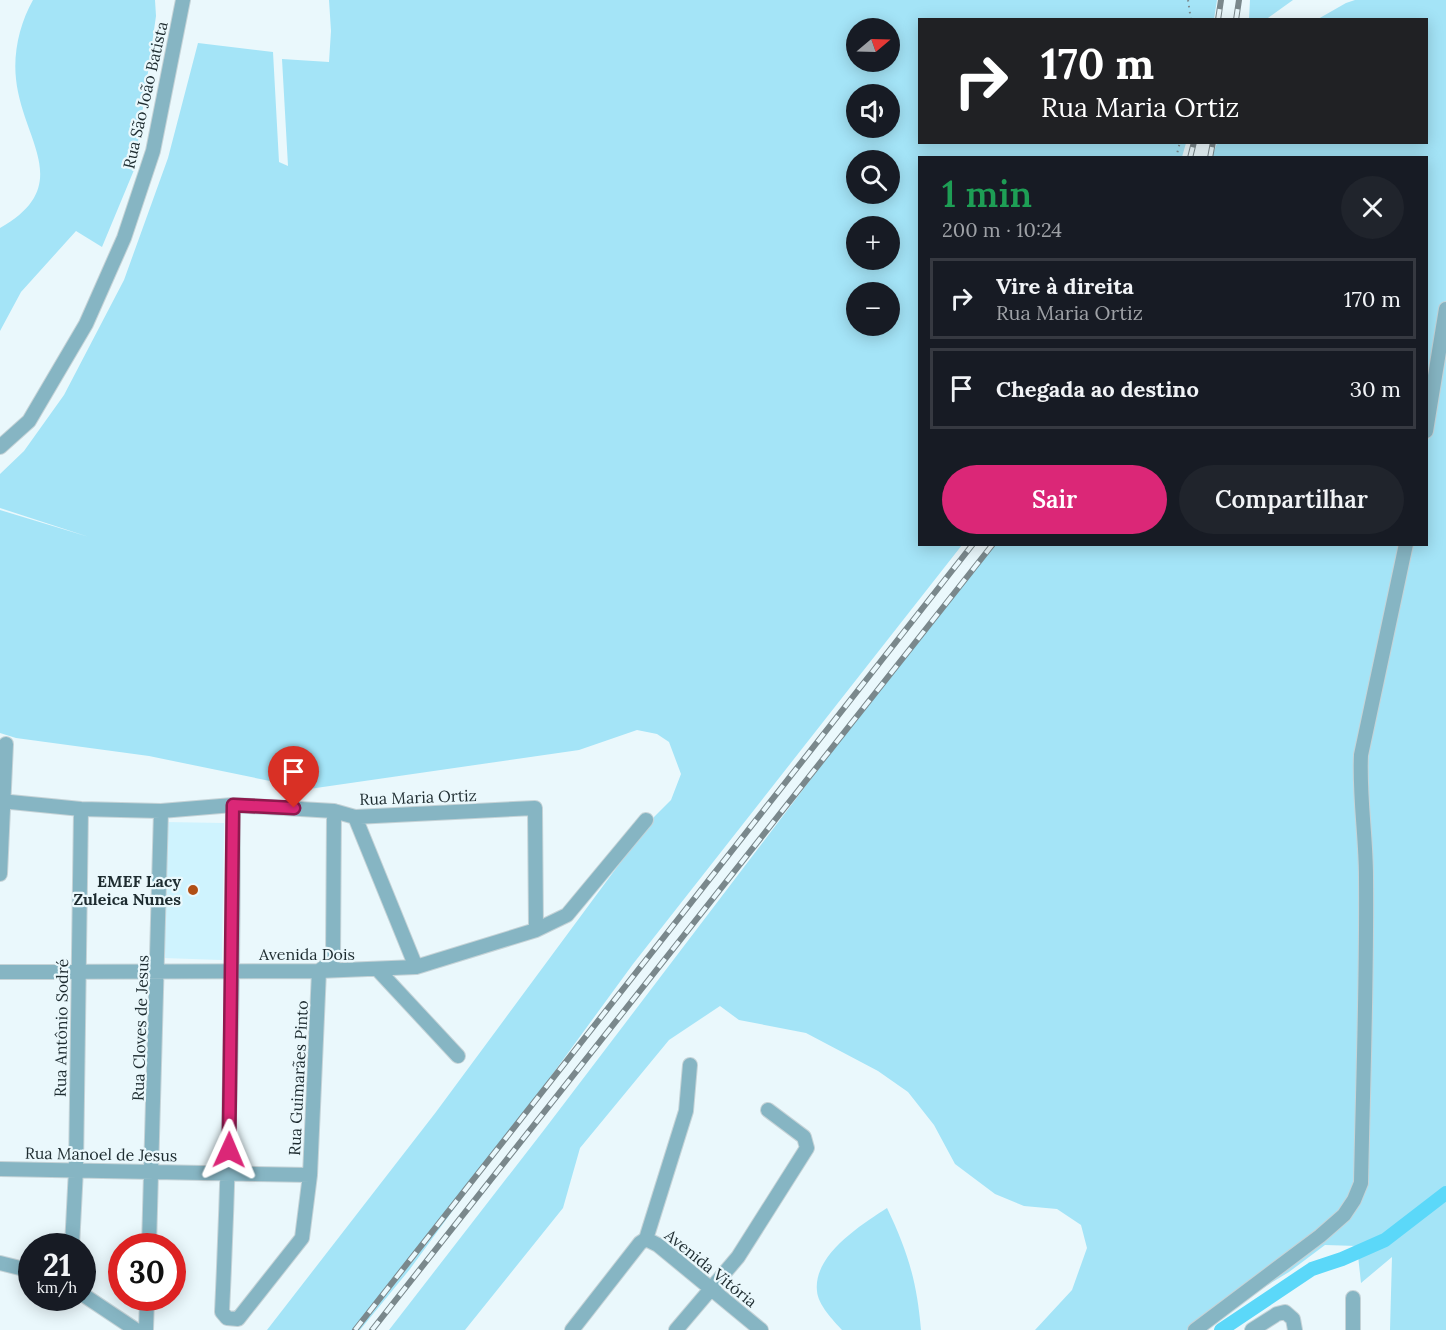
<!DOCTYPE html>
<html lang="pt">
<head>
<meta charset="utf-8">
<style>
	body { margin:0; font-family:Lora,serif; background:#20242c; color:#f1f3f6; height:100vh; display:flex; flex-direction:column; font-size:22px; white-space:nowrap }
	* { box-sizing:border-box; margin:0 }
	p { font-size:20px; color:#9ea1a6 }
	.icon { flex:none; width:33px; height:33px; fill:none; stroke:currentColor; stroke-width:2; stroke-linecap:round; stroke-linejoin:round }
	.map { position:relative; flex:1; overflow:hidden }
	.panel { position:absolute; left:918px; top:156px; width:510px; height:390px; display:flex; flex-direction:column; background:#171b24; border-radius:0px; box-shadow:0 3px 15px #0003 }
	.panel>* { flex:none }
	.hud { position:absolute; left:918px; top:18px; width:510px; height:126px; border-radius:0px; box-shadow:0 3px 15px #0003; background:#202124; color:#fff; overflow:hidden }
	.needle { width:39px; rotate:71deg }
	.fabs { position:absolute; left:846px; top:18px; display:grid; gap:12px }
	.fabs a { display:grid; place-items:center; width:54px; height:54px; border-radius:50%; background:#171b24; box-shadow:0 3px 15px #0003; font-size:30px }
	.speed { position:absolute; left:18px; top:1233px; display:flex; gap:12px; font-size:30px; font-weight:700; text-align:center }
	.speed>* { display:grid; place-content:center; width:78px; height:78px; border-radius:50%; background:#171b24; box-shadow:0 3px 15px #0003; line-height:1 }
	.speed small { font-size:15px; font-weight:400 }
	.speed .limit { border:9px solid #d22; background:#fff; color:#111 }
	.pin { position:absolute; display:grid; place-items:center; width:51px; height:51px; color:#fff; margin:-62px -26px; border-radius:50% 50% 50% 0; rotate:-45deg; box-shadow:0 0 6px #0007 }
	.pin .icon { rotate:45deg }
	.me { position:absolute; width:66px; margin:-33px; rotate:1deg; stroke-linejoin:round; filter:drop-shadow(0 0 4px #0008) }
	.turn { display:flex; align-items:center; gap:21px; height:126px; padding:0 24px; font-size:27px }
	.turn .icon { width:78px; height:78px; stroke-width:2.5 }
	.turn b { display:block; font-size:42px; line-height:51px }
	.round { display:grid; place-items:center; flex:none; width:63px; height:63px; border-radius:32px; background:#20242c }
	.head { display:flex; align-items:center; justify-content:space-between; height:102px; padding:0 24px }
	h1 { font-size:36px; font-weight:600; line-height:45px; color:#1e9e55 }
	.action { display:flex; gap:12px; margin-top:auto; padding:12px 24px }
	.action a { flex:1; height:69px; border-radius:36px; background:#db2777; color:#fff; font-size:24px; font-weight:600; line-height:69px; text-align:center }
	.action a+a { background:#20242c; color:#f1f3f6 }
	ul { padding:0; list-style:none }
	li { display:flex; align-items:center; gap:18px; height:81px; margin:0 12px 9px; padding:0 12px; border:3px solid #363941; border-radius:0px }
	li div { flex:1 }
	li b { display:block; font-size:22px }
	li em { font-style:normal }
	.map>svg:first-child { display:block }
	.built { fill:#cff3fe }
	.green { fill:#a4e4f7; fill-rule:evenodd }
	.lines { fill:none; stroke-linecap:round; stroke-linejoin:round }
	.canal { stroke:#5bd8f9; stroke-width:14 }
	.minor-casing { stroke:#c5d3d7; stroke-width:16 }
	.path { stroke:#7e8c90; stroke-width:2; stroke-dasharray:1.5 4.5; stroke-linecap:butt }
	.minor { stroke:#86b5c3; stroke-width:14 }
	.rail-casing { stroke:#7a888c; stroke-width:6 }
	.rail { stroke:#eaf8fc; stroke-width:4; stroke-dasharray:11; stroke-linecap:butt }
	.route-casing { stroke:#8e194d; stroke-width:15 }
	.route { stroke:#db2777; stroke-width:10 }
	.poi-dot { fill:#b14e14; stroke:#eaf8fc; stroke-width:2 }
	.labels { text-anchor:middle; dominant-baseline:central; stroke-width:4.5; stroke-linejoin:round; paint-order:stroke }
	.street-label { font-size:16px; fill:#1e2c30; stroke:#eaf8fc }
	.poi-label { font-size:16px; font-weight:bold; fill:#1e2c30; stroke:#eaf8fc; text-anchor:end }
</style>
</head>
<body>
<div class="map">
<svg width="1446" height="1330" viewBox="0 0 1446 1330">
	<rect width="100%" height="100%" fill="#eaf8fc"/>
	<!-- built -->
	<path class="built" d="M165,822l59,1 -2,137 -59,-2z"/>
	<!-- green -->
	<path class="green" d="M33,0h122l1,16 -22,154 -32,77 -26,-16 -55,61 -21,39v-103c76,-43 22,-88 16,-149 -3,-27 4,-56 17,-79z
		M329,0h888l-3,19 -294,1v122l266,1 -4,14 -262,1v386l42,1 -329,419 -223,305 -50,61h-93l169,-218 218,-295 17,-17 10,-26 -12,-32 -12,-8 -20,-4 -58,20 -270,39 -160,-33 -133,-18 -16,-5v-223l89,27 -89,-29v-34l24,-23 40,-56 60,-115 44,-122 30,-115 75,9 6,110 9,4 -6,-107 47,3 2,-31zM856,28h34v34h-34zM856,94h34v34h-34zM856,160h34v34h-34zM856,226h34v34h-34zM856,292h34v34h-34z
		M1250,0h43l-25,18 -17,2 -2,-1z
		M1355,0h91v1330h-56l2,-73 -31,26 -4,-37 -32,-1 -36,27 -95,58h-159l37,-40 15,-42 -6,-23 -24,-16 -33,-3 -29,-12 -40,-30 -21,-39 -26,-33 -30,-21 -72,-38 -67,-13 -19,-14 -51,34 -89,108 -17,60 -98,122h-76l155,-200 445,-585 437,-1v-386l-214,-1 5,-14 209,-1v-122l-108,-1 28,-16z
		M887,1208c21,44 30,74 34,122h-79c-9,-10 -24,-25 -25,-39 -4,-36 44,-66 70,-83z"/>
	<g class="lines">
		<!-- canal -->
		<path class="canal" d="M1221,1330l91,-61 30,-10 43,-19 61,-47"/>
		<!-- minor casing -->
		<g class="minor-casing">
			<path id="minor" d="M1426,431l20,-122
				M0,447l29,-26 57,-97 38,-86 29,-87 30,-151
				M0,801l81,8 80,2 72,-6 101,6 21,6 180,-9 1,122
				M233,805c0,169 -3,338 -11,507l5,6 11,1 64,-81 8,-63 9,-204 14,-11 1,-149
				M355,817l61,150
				M0,874l6,-130
				M378,970l80,86
				M0,972l319,-1 97,-4 120,-37 31,-15 79,-95
				M0,1169l310,6
				M646,1239l40,-128 4,-46
				M646,1239l12,6 103,85
				M72,1246l4,-77 5,-360
				M149,1246l12,-435
				M0,1263l32,8
				M82,1294l54,36
				M1353,1298v32
				M146,1330l1,-32
				M572,1330l68,-87 6,-4
				M676,1330l62,-73 69,-109 -3,-11 -36,-27
				M1195,1330l125,-94 24,-21 10,-15 7,-17c2,-102 6,-204 5,-306 0,-41 -7,-81 -5,-122l45,-211
				M1252,1330l25,-16 8,-2 8,7 2,11"/>
		</g>
		<!-- path -->
		<path class="path" d="M1188,0l3,20
			M1176,158l4,-16"/>
		<!-- minor -->
		<use href="#minor" class="minor"/>
		<!-- rail casing -->
		<g class="rail-casing">
			<path id="rail" d="M1218,20l3,-20
				M1236,20l3,-20
				M1190,158l4,-16
				M1210,158l3,-16
				M355,1330l618,-786
				M372,1330l621,-786"/>
		</g>
		<!-- rail -->
		<use href="#rail" class="rail"/>
	</g>
	<g class="lines">
		<!-- route casing -->
		<g class="route-casing">
			<path id="route" d="M229,1150l4,-345 61,3"/>
		</g>
		<!-- route -->
		<use href="#route" class="route"/>
	</g>
	<!-- markers -->
	<circle class="poi-dot" cx="193" cy="890" r="6"/>
	<g class="labels">
		<!-- street labels -->
		<g class="street-label">
			<text transform="translate(145 95) rotate(-77)">Rua São João Batista</text>
			<text transform="translate(418 797) rotate(-2)">Rua Maria Ortiz</text>
			<text x="307" y="954">Avenida Dois</text>
			<text transform="translate(61 1028) rotate(-89)">Rua Antônio Sodré</text>
			<text transform="translate(140 1028) rotate(-88)">Rua Cloves de Jesus</text>
			<text transform="translate(298 1078) rotate(-87)">Rua Guimarães Pinto</text>
			<text transform="translate(101 1154) rotate(1)">Rua Manoel de Jesus</text>
			<text transform="translate(711 1268) rotate(39)">Avenida Vitória</text>
		</g>
		<!-- poi labels -->
		<g class="poi-label">
			<text x="181" y="881">EMEF Lacy<tspan x="181" dy="18">Zuleica Nunes</tspan></text>
		</g>
	</g>
</svg>
<div class="fabs">
<a><svg class="needle" viewBox="-14 -14 28 28"><path d="M0-13l5 13h-10z" fill="#e53935"/><path d="M0 13l5-13h-10z" fill="#9ea1a6"/></svg></a>
<a><svg class="icon" aria-label="sound" viewBox="0 0 24 24"><path d="M4 9h4l5-4v14l-5-4H4zM17 9q2 3 0 6"/></svg></a>
<a><svg class="icon" aria-label="search" viewBox="0 0 24 24"><circle cx="10" cy="10" r="6"/><path d="M15 15l6 6"/></svg></a>
<a>+</a>
<a>−</a>
</div>
<div class="speed"><div>21<small>km/h</small></div><div class="limit">30</div></div>
<div class="pin" style="left:294px;top:808px;background:#d93025"><svg class="icon" aria-label="arrive" viewBox="0 0 24 24"><path d="M6 21V4h12l-3 4 3 4H6"/></svg></div>
<svg class="me" style="left:229px;top:1150px" viewBox="-20 -20 40 40"><path d="M0-17L14 15 0 8-14 15z" fill="#db2777" stroke="#fff" stroke-width="4"/></svg>
<div class="hud">
<div class="turn"><svg class="icon" aria-label="right" viewBox="0 0 24 24"><path d="M7 20v-9h11M14 6l5 5-5 5"/></svg><div><b>170 m</b>Rua Maria Ortiz</div></div>
</div>
<section class="panel">
<div class="head"><div><h1>1 min</h1><p>200 m · 10:24</p></div><a class="round"><svg class="icon" aria-label="close" viewBox="0 0 24 24"><path d="M6 6l12 12M18 6L6 18"/></svg></a></div>
<ul>
<li><svg class="icon" aria-label="right" viewBox="0 0 24 24"><path d="M7 20v-9h11M14 6l5 5-5 5"/></svg><div><b>Vire à direita</b><p>Rua Maria Ortiz</p></div><em>170 m</em></li>
<li><svg class="icon" aria-label="arrive" viewBox="0 0 24 24"><path d="M6 21V4h12l-3 4 3 4H6"/></svg><div><b>Chegada ao destino</b></div><em>30 m</em></li>
</ul>
<div class="action"><a>Sair</a><a>Compartilhar</a></div>
</section>
</div>
</body>
</html>
